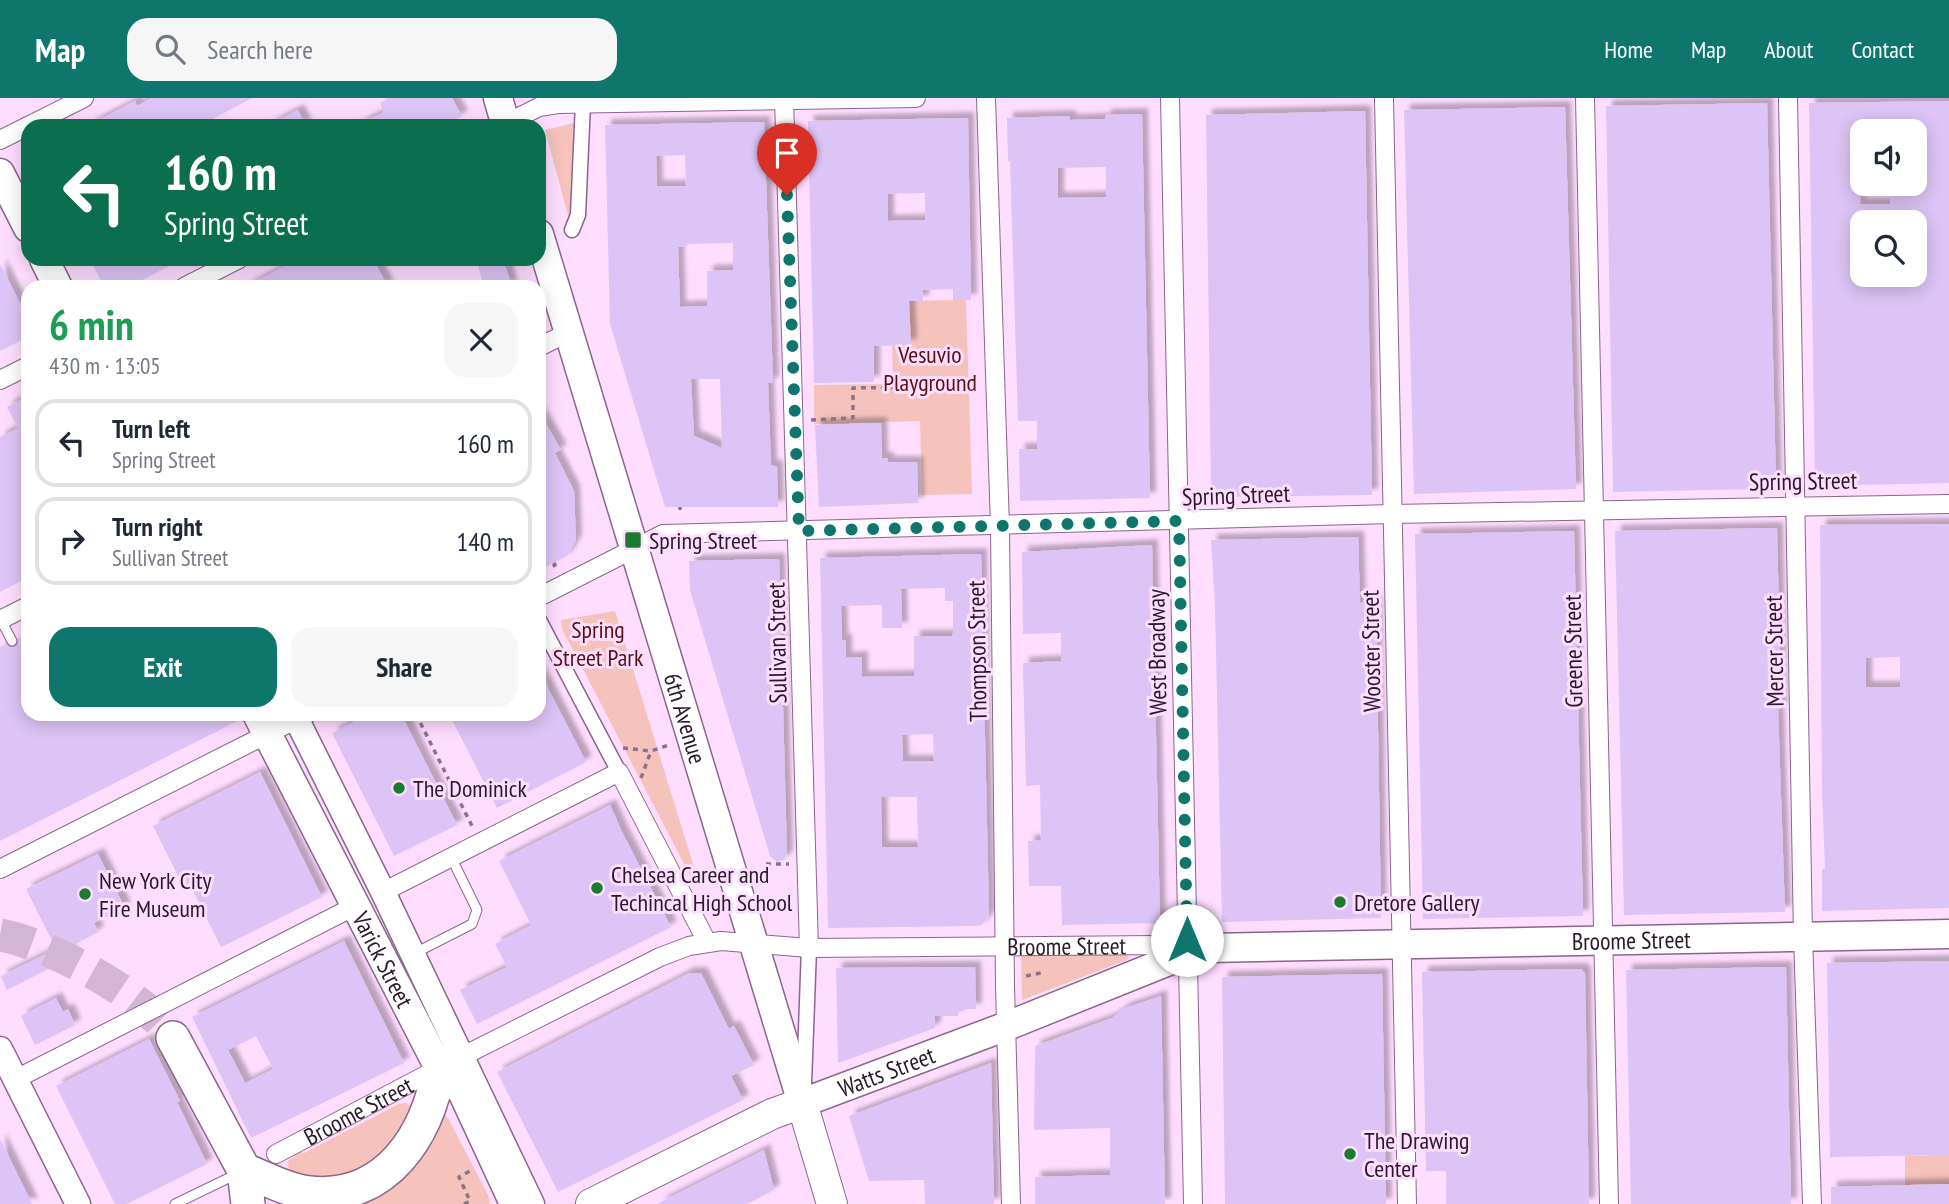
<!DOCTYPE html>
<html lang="en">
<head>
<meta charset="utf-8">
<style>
	body { margin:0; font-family:"PT Sans Narrow",sans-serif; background:#f6f6f7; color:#1f2937; height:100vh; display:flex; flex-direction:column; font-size:26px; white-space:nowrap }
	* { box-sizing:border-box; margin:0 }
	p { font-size:23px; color:#747a83 }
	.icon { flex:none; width:38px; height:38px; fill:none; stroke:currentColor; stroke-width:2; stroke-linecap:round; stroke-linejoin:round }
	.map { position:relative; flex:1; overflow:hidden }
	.sheet { position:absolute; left:21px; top:182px; width:525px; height:441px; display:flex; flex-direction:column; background:#fff; border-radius:21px; box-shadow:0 4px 18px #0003 }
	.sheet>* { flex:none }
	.banner { position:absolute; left:21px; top:21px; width:525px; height:147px; border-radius:21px; box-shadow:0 4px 18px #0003; background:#0b6e4f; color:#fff; overflow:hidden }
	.fabs { position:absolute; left:1850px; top:21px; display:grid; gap:14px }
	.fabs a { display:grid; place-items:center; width:77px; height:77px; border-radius:14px; background:#fff; box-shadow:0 4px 18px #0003; font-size:35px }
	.pin { position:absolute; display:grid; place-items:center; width:60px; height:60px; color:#fff; margin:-72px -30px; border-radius:50% 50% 50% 0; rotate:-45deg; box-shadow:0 0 7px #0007 }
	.pin .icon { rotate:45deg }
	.me { position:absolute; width:77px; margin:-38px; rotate:0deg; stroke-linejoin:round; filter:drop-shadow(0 0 5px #0008) }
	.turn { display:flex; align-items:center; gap:24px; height:147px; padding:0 28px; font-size:32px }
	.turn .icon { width:91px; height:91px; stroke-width:2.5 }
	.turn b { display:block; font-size:49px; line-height:60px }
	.round { display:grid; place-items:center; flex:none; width:74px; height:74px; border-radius:21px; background:#f6f6f7 }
	.headline { display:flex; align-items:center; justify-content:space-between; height:119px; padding:0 28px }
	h1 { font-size:42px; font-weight:700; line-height:52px; color:#1e9e55 }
	.action { display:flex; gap:14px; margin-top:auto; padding:14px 28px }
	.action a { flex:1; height:80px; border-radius:21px; background:#0f766e; color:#fff; font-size:28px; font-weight:700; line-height:80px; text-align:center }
	.action a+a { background:#f6f6f7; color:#1f2937 }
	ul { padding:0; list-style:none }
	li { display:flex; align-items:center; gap:21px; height:88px; margin:0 14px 10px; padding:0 14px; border:4px solid #e0e1e3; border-radius:21px }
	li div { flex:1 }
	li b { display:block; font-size:26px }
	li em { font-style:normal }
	header { display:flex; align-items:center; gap:42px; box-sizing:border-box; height:98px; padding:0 35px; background:#0f766e; color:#fff }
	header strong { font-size:33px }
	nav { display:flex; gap:38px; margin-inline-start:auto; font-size:24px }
	.search { width:490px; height:63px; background:#f6f6f7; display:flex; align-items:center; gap:18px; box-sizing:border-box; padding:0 24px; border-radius:21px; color:#747a83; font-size:26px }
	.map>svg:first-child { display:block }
	.green { fill:#f5c2bc }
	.building { fill:#dcc5f6; fill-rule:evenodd; filter:url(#shadow) }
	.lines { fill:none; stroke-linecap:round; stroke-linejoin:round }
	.motorway-tunnel { stroke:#d4b6d4; stroke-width:33; stroke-dasharray:33 17; stroke-linecap:butt }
	.service-casing { stroke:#8b668c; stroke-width:11 }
	.pedestrian-casing { stroke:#8b668c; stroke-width:17 }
	.minor-casing { stroke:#8b668c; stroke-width:20 }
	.secondary-casing { stroke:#8b668c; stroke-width:27 }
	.primary-casing { stroke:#8b668c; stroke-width:31 }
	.trunk-casing { stroke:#8b668c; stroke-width:32 }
	.motorway-casing { stroke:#8b668c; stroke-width:36 }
	.path { stroke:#8b738b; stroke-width:3.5; stroke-dasharray:5 5; stroke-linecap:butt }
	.service { stroke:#fff; stroke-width:9 }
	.pedestrian { stroke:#fff; stroke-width:14 }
	.minor { stroke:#fff; stroke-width:18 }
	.secondary { stroke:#fff; stroke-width:24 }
	.primary { stroke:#fff; stroke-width:28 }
	.trunk { stroke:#fff; stroke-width:30 }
	.motorway { stroke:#fff; stroke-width:33 }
	.route { stroke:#0f766e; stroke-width:12; stroke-dasharray:0 21.6 }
	.poi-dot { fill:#197c2f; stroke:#fdf; stroke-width:2.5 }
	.labels { text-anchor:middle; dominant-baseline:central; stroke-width:6; stroke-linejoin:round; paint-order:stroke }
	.park-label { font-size:24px; fill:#551110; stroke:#fdf }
	.street-label { font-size:24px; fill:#291a29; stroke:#fdf }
	.poi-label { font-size:24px; fill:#291a29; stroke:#fdf; text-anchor:start }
</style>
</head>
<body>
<header>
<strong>Map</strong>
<div class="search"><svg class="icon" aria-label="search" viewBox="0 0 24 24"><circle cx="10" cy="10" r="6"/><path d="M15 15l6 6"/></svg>Search here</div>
<nav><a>Home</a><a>Map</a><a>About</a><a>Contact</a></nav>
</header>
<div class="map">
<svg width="1949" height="1106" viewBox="0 0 1949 1106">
	<defs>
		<filter id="shadow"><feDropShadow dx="6" dy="-6" stdDeviation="2" flood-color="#0004"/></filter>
	</defs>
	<rect width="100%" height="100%" fill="#fdf"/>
	<!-- green -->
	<path class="green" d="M582,23l-10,109 -27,-100z
		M966,202l6,194 -50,1 -2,-74 -106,3v-39l79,-1 -2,-83z
		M615,513l82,266 -2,2h-3l-130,-250 -1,-9z
		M1021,855l107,2 1,4 -107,41z
		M406,1005l5,4v10l-14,30 -61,37 -47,-11 -1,-12 12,-9 4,1 95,-49z
		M443,1016l5,4 40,77 2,9h-192l21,-5z
		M1949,1057v29l-44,1v-29z"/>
	<!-- building -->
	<path class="building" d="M152,0h100l-53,28h-111l47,-25 2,5z
		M390,0h62l10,18 -19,10h-87l28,-14 -4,-9z
		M1949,3v382l-134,3 -6,-383zM1862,33h52v53h-24v20h-30zM1862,124h52v53h-52z
		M1767,5l9,382 -21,1v3l-142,3 -7,-386z
		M1565,9l11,382 -162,5 -10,-384z
		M298,12l8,16h-38z
		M1365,13l7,384 -161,2 -5,-382z
		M1142,16l8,384 -130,3 -1,-52h18v-28h-19l-8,-260h-2l-1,-43 63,-2v4l35,-1v-4zM1106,69v30l-48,1v-30z
		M968,20l3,182h-18v-11l-30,1v11h-14l2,44 -37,1v36l-60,1 -6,-262zM925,95v27l-37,1v-27z
		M764,24l9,261h-5l3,82 6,2 1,40h-113l-55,-183 -5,-199zM685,57l1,31h-29l-1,-30zM733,145v27l-26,1v35l-27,1 -2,-60 9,-1v-2zM691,281h29l2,69 -28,-12z
		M90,161h92l-53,28h-25z
		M299,161h74l15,28h-143z
		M476,161h27l9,28h-28z
		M0,166l28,55v18l-28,14z
		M28,298v181l-28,15v-155l18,-9 -11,-21z
		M539,314l22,38 -6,3 19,38 2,49 -9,16 -28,14z
		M881,325l1,35h6v4h29l1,41 -99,4 -4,-82z
		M1949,426v384l-127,3v-42h3l-3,-80 -2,-264zM1900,559v30h-34v-29z
		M1777,430l4,181h-3l7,203 -161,3 -9,-384z
		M1574,433l9,385 -160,3 -8,-385z
		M1358,439l2,66 16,-1 5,316 -159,4 -7,-315 -4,-67z
		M1152,447l8,378 -98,2 -1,-39h-32l-1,-45 13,-1 -1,-55 -14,1 -3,-123 38,-2v-28l-38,1 -1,-82z
		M981,456l8,362 -7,9 -7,1 -147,2 -8,-370zM945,490v13h8v32l-1,3h-38v40l-52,1v-20l-16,1v-18h-4l-1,-34 41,-1v23h20l-1,-39zM933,636l1,27h-31l-1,-26zM881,699h36l1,50h-36z
		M779,461l8,295 -3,6 -7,2 -7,-6 -80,-266 -1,-29z
		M28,535v81h212l1,5 -241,122v-194l6,-3 3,3h6l3,-3v-6z
		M539,573l47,91 -89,46 -48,-94h90z
		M370,616h31l56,111 -63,31 -62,-123z
		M260,674l62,125 -101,50 -29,-58 -6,3 -33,-66z
		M610,707l11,25 50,97 -194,97 -17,-34 47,-23 -12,-23 36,-19 -32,-64z
		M98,756l27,54 -31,15 4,9 -30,16 4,9 -65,33 -6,-14 55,-27 -30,-60z
		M344,843l60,122 -153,75 -59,-121zM256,938l17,33 -28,14 -17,-33z
		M1949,863v194l-119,2 -3,-194z
		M975,869l1,42h-18v7h-23v12l-97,35 -2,-95z
		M1786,869l5,237h-160l-5,-234z
		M1581,871l4,4 4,231h-143v-33h-20l-4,-199z
		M689,875h12l28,56 5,-3 20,39 -23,11 12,24 -185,92 -61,-120z
		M1382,876l4,230h-161l-3,-227z
		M1161,898l4,208h-130v-27l75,-2v-47l-76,2 1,-84 77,-28 13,-10z
		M56,900l7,14 5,-3 7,16 -40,20 -14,-29z
		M149,941l31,62 -3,1 30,62 -80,40h-12l-59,-118z
		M991,965l3,141h-69l-1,-24 -55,1 -20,-65z
		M0,1041l32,65h-32z
		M764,1052l10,40 -27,14h-90z
		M1949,1086v20h-118v-17z"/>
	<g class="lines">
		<!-- motorway-tunnel -->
		<path class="motorway-tunnel" d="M0,837c50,9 145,60 173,103"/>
		<!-- service casing -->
		<g class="service-casing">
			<path id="service" d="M1,522l11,21
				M413,856l59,-30 5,-14 -26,-53
				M175,1106l62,-30"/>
		</g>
		<!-- pedestrian casing -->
		<g class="pedestrian-casing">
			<path id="pedestrian" d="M572,132l6,-15 5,-112
				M539,522l80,152
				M804,986l5,-136"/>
		</g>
		<!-- minor casing -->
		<g class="minor-casing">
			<g id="minor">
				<path d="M784,0l25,850"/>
				<path d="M986,0l14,429 5,459 6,218"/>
				<path d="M1170,0l23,1106"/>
				<path d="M1384,0l23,1106"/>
				<path d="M1585,0c9,369 15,737 24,1106"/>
				<path d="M1788,0l15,838 9,268"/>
				<path d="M28,28l56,-28"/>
				<path d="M501,28l38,-19 19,-3 358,-6"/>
				<path d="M0,42l28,-14"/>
				<path d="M184,189l55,-28"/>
				<path d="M539,249l30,-15"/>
				<path d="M0,282l28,-14"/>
				<path d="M539,499l124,-63 730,-20 556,-10"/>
				<path d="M0,522l28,-14"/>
				<path d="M0,771l307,-155"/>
				<path d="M383,794l236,-120 88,170"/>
				<path id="s1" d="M461,959l199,-100 29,-11 32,-5 88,7 350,-3 28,9"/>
				<path d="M16,981l339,-173"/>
				<path id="s2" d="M276,1056l163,-86"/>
			</g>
		</g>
		<!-- secondary casing -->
		<g class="secondary-casing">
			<path id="secondary" d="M294,616l89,178 149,312
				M0,951l78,155
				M439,970l22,26 51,110"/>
		</g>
		<!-- primary casing -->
		<g class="primary-casing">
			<g id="primary">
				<path d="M498,0l8,28"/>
				<path d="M0,75l28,55"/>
				<path id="s3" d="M539,136l263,869 205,-77 174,-70 27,-8 741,-14"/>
				<path d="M44,161l14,28"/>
				<path id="s4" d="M257,616l182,354"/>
			</g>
		</g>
		<!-- trunk casing -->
		<g class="trunk-casing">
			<path id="trunk" d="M591,1106l181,-90 30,-11 30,101"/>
		</g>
		<!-- motorway casing -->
		<g class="motorway-casing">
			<path id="motorway" d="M173,940l71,132 4,34
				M244,1072c21,8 44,21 66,23 77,8 118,-59 129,-125"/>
		</g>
		<!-- path -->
		<path class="path" d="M811,322l42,-2v-30l125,-2
			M680,412v-3
			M555,469l-1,-2 3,-2
			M416,616l57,114
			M623,650l28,3 18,-6
			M641,680l10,-27
			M766,766h23
			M1026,878l15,-3
			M464,1106l6,-3 -11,-24 11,-6"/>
		<!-- service -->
		<use href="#service" class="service"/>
		<!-- pedestrian -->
		<use href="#pedestrian" class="pedestrian"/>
		<!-- minor -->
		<use href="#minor" class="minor"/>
		<!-- secondary -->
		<use href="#secondary" class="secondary"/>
		<!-- primary -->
		<use href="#primary" class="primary"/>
		<!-- trunk -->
		<use href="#trunk" class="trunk"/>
		<!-- motorway -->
		<use href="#motorway" class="motorway"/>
	</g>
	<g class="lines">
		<!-- route -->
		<path class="route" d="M787,97l12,336 380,-10 8,419"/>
	</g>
	<!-- markers -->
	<g class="poi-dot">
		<rect x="624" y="433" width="18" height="18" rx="3.5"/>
		<circle cx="399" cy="690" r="7"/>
		<circle cx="597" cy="790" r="7"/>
		<circle cx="85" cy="796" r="7"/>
		<circle cx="1340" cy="804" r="7"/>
		<circle cx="1350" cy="1056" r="7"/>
	</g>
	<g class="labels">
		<!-- park labels -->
		<g class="park-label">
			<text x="930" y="256">Vesuvio<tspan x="930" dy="28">Playground</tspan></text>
			<text x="598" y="531">Spring<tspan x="598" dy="28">Street Park</tspan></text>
		</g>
		<!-- street labels -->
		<g class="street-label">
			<text transform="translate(1803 383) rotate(-1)">Spring Street</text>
			<text transform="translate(1236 397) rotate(-2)">Spring Street</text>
			<text transform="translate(777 545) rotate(-91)">Sullivan Street</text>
			<text transform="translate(977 553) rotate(-91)">Thompson Street</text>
			<text transform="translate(1371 553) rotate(-91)">Wooster Street</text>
			<text transform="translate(1573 553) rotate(-91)">Greene Street</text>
			<text transform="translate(1774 553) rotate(-91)">Mercer Street</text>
			<text transform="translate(1157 554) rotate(-91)">West Broadway</text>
			<text stroke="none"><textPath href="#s3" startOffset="506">6th Avenue</textPath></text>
			<text stroke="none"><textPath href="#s3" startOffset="1766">Broome Street</textPath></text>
			<text stroke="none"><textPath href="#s1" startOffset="632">Broome Street</textPath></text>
			<text stroke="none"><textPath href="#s4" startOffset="276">Varick Street</textPath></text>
			<text stroke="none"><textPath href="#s3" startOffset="998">Watts Street</textPath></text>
			<text stroke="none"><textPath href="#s2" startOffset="93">Broome Street</textPath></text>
		</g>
		<!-- poi labels -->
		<g class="poi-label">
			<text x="649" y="442">Spring Street</text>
			<text x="413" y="690">The Dominick</text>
			<text x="611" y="776">Chelsea Career and<tspan x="611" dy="28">Techincal High School</tspan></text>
			<text x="99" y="782">New York City<tspan x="99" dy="28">Fire Museum</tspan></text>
			<text x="1354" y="804">Dretore Gallery</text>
			<text x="1364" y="1042">The Drawing<tspan x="1364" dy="28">Center</tspan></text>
		</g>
	</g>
</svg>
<div class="fabs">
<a><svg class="icon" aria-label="sound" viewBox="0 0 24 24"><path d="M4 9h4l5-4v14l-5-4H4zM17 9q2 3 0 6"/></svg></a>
<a><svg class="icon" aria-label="search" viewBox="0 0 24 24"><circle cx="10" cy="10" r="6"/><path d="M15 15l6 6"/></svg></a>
</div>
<div class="pin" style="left:787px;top:97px;background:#d93025"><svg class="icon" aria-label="arrive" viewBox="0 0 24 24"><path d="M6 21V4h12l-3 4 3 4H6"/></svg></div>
<svg class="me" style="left:1187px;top:842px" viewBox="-20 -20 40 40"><circle r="19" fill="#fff"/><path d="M0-13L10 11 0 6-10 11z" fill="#0f766e"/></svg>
<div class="banner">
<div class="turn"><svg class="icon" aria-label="left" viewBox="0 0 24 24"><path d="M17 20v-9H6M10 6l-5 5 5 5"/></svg><div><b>160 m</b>Spring Street</div></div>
</div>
<section class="sheet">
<div class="headline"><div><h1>6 min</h1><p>430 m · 13:05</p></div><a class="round"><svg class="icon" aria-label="close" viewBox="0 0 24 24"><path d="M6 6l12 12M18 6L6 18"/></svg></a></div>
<ul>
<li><svg class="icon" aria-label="left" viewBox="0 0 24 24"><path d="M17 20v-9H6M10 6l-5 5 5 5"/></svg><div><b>Turn left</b><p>Spring Street</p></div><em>160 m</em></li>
<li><svg class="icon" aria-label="right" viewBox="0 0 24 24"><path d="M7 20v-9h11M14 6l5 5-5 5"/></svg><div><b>Turn right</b><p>Sullivan Street</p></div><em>140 m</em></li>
</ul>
<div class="action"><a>Exit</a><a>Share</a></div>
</section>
</div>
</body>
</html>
